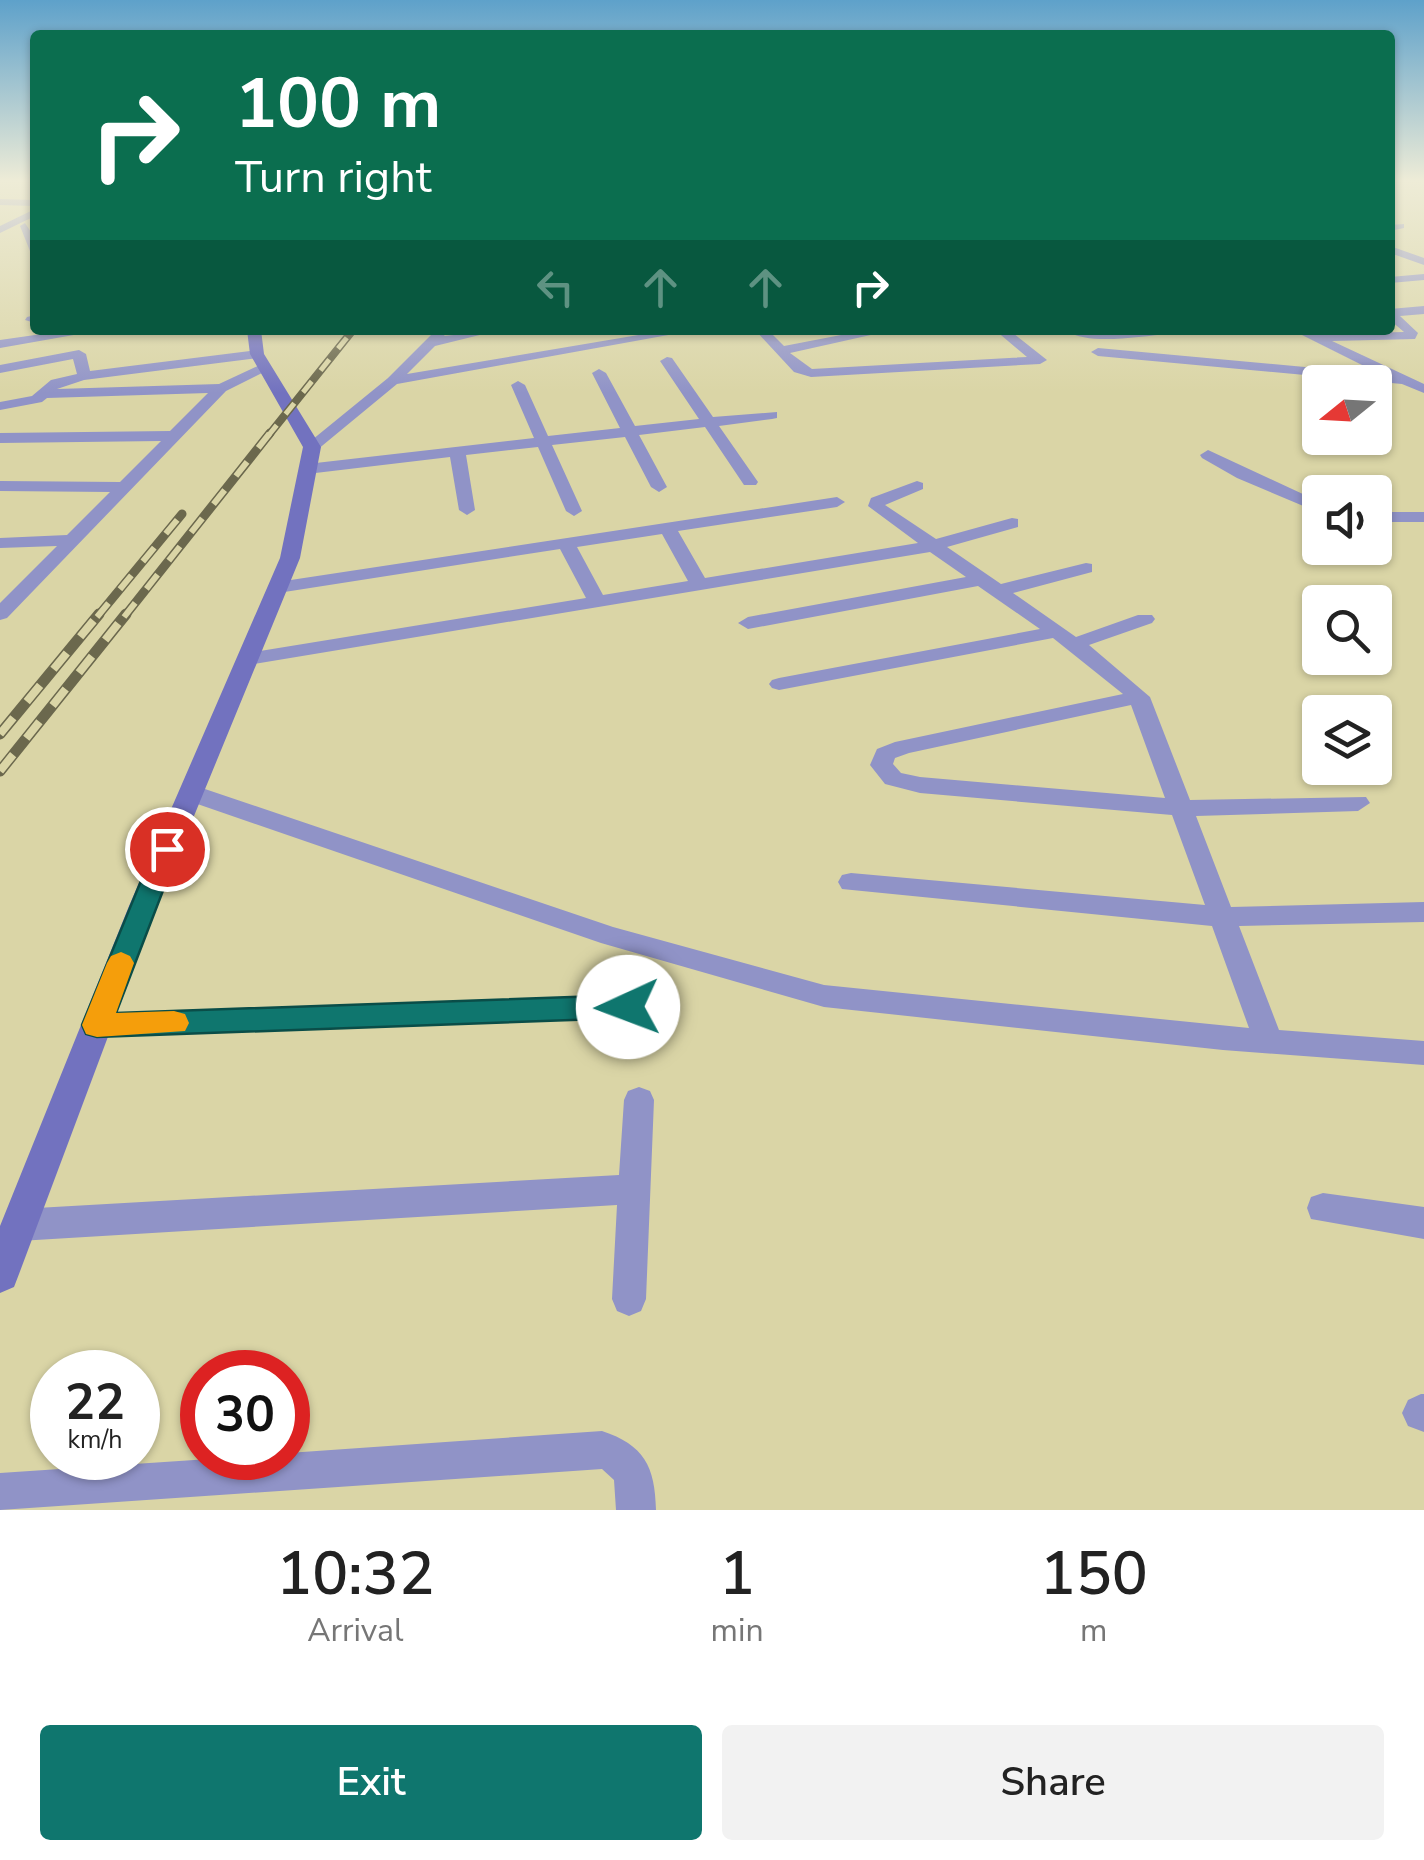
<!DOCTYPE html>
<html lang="en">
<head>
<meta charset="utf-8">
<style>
	body { margin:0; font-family:"Nunito Sans",sans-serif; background:#f2f2f2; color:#222; height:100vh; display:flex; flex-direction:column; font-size:38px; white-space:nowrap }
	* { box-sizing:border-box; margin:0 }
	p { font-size:32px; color:#767676 }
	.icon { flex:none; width:55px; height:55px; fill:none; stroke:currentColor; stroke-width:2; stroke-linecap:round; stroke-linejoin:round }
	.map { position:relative; height:1510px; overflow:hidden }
	.side { display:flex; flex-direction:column; background:#fff; flex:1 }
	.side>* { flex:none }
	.top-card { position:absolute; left:30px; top:30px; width:1365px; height:305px; border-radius:10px; box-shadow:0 2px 8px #0004; background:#0b6e4f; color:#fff; overflow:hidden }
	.needle { width:65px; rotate:252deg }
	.tools { position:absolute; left:1302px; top:365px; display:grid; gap:20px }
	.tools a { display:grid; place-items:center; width:90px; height:90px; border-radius:10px; background:#fff; box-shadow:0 2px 8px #0004; font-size:50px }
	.speed { position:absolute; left:30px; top:1350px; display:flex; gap:20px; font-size:50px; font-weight:700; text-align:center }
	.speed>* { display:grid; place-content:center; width:130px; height:130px; border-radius:50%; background:#fff; box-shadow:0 2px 8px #0004; line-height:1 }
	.speed small { font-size:25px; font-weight:400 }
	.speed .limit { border:15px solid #d22; background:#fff; color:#111 }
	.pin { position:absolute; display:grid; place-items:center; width:85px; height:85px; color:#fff; margin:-42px; border:5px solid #fff; border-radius:50%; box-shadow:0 2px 10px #0007 }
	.me { position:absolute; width:110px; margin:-55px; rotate:268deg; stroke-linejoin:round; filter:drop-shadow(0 0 8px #0008) }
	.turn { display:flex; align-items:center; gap:35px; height:210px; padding:0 40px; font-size:45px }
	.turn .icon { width:130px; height:130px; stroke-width:2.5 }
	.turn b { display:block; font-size:70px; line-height:85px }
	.lanes { display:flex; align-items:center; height:95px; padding:0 40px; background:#0003; justify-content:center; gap:50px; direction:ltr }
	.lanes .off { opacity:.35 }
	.eta { display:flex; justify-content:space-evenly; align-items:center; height:170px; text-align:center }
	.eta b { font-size:60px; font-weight:600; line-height:70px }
	.action { display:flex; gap:20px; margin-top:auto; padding:20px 40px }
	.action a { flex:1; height:115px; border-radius:10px; background:#0f766e; color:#fff; font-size:40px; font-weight:600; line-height:115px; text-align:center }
	.action a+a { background:#f2f2f2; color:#222 }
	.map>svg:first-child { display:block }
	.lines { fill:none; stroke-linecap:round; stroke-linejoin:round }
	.street { fill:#9093c7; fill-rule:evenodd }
	.secondary { fill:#7272bf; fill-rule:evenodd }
	.rail-far2-casing { stroke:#6b684d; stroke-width:8 }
	.rail-far1-casing { stroke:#6b684d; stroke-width:9 }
	.rail-casing { stroke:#6b684d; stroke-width:11 }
	.rail-far2 { stroke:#dad5a6; stroke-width:5; stroke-dasharray:14; stroke-linecap:butt }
	.rail-far1 { stroke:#dad5a6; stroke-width:6; stroke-dasharray:18; stroke-linecap:butt }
	.rail { stroke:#dad5a6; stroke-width:8; stroke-dasharray:21; stroke-linecap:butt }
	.route { fill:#0f766e; stroke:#0a4d48; stroke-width:2.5 }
	.slow { fill:#f59e0b }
</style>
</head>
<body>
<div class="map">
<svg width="1424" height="1510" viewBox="0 0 1424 1510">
	<rect width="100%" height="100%" fill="#dad5a6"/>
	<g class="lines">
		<!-- street -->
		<path class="street" d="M0,199l35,1v6l-35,-1z
			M35,209v7l-35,17v-7z
			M25,223l10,15v16l-5,-3 -10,-25z
			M1404,224v4l-14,3v-6z
			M1390,246l34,12v7l-34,-12z
			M1424,274v6l-34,3v-6z
			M1424,306v8l-24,2 18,17 -3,6 -83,2 92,43v9l-22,-9 -304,-28 -7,-4 7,-4 282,26 -88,-44 25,4 87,-2 -14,-12v-11z
			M35,315v8l-10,-3 2,-3z
			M70,330h32l-102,18v-8z
			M436,330h13l-5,6 56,-6 -65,16 -28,28 261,-44h28l-299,54 -80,66h-10v-6l81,-66z
			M755,330h13l16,16 83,-16h26l-103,23 22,16 215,-12 -32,-27h14l38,30 -7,4 -229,13 -17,-5z
			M1175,330l-6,4c-30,2 -78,12 -103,-3z
			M79,350l7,4 4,17 167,-21 7,4 -7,4 -173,22 -27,9 162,-5 41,-19 12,3 -46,23 -219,227 -7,2v-17l57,-57 -57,2v-10l67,-3 43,-43 -110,-1v-10l120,1 41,-41 -161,2v-10l170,-2 38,-38 -161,5 -5,4 -42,8v-8l32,-6 19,-16 26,-6 -4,-15 -73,14v-8z
			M667,357l5,1 41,59 64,-5v6l-5,1 -53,7 39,56 -2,3h-12l-39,-58 -66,8 28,52 -8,5 -8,-5 -26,-50 -73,8 30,66 -8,5 -8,-5 -28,-64 -72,8 9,55 -8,5 -8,-5 -9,-53 -143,17 -8,-5 8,-5 227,-26 -23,-53 7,-4 7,4 23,51 72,-8 -28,-55 7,-4 7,4 29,53 64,-7 -39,-58z
			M1208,450l112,52v11l-83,-35 -35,-20 -2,-3z
			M917,481l6,2v6l-38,16 51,34 76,-21 6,1v8l-71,20 54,37 85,-21 6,1v8l-79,21 63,44 62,-22h14l3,4 -3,4 -63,22 61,52 40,103 176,-3 4,6 -12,8 -162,5 35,91 193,-5v20l-185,4 40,104 145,11v24l-201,-15 -399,-43 -223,-64 -418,-144 -4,-6 12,-8 8,2 414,140 211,58 425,43 -37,-102 -370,-37 -4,-7 4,-7 9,-2 354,32 -33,-90 -252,-22 -35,-9 -15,-19 7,-16 18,-7 228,-48 -70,-56 -274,52 -7,-2 -3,-4 3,-4 7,-2 261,-49 -62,-43 -230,43 -10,-6 10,-6 218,-40 -36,-25 -682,113 -10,-6 10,-6 338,-55 -26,-49 -282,44 -9,-6 2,-4 566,-86 8,5 -8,5 -159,24 27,47 213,-35 -50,-37 3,-8zM662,534l26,47 -85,14 -26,-48zM1131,705l34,93 -245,-21 -19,-4 -8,-9 2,-6 14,-5z
			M1375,512h49v10h-49z
			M628,996l10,3 4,8 -4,8 -10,3 -531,19 -10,-4 -4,-8 4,-8 10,-4z
			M639,1087l11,4 4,9 -8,199 -5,12 -12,5 -12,-5 -5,-12 5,-94 -598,36 -12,-5 -5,-11 5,-11 12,-5 600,-34 5,-75 4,-9z
			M1323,1193l101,14v32l-113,-20 -4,-11 4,-11z
			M1421,1394h3v38l-16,-6 -6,-13 6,-13z
			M602,1431c42,14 53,35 54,79h-40l-2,-30 -12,-11 -602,41v-37l224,-15h64v-5z"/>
		<!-- secondary -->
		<path class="secondary" d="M247,330h14l3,24 57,93 -21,111 -143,348 -138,368 -5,13 -14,6v-67l129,-320 151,-348 23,-111 -53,-93z"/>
		<!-- rail-far2 casing -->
		<g class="rail-far2-casing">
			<path id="rail-far2" d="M268,436l85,-106"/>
		</g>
		<!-- rail-far1 casing -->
		<g class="rail-far1-casing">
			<path id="rail-far1" d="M97,617l85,-103
				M124,617l146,-184"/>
		</g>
		<!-- rail casing -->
		<g class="rail-casing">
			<path id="rail" d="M0,734l99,-120
				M0,771l126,-157"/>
		</g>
		<!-- rail-far2 -->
		<use href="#rail-far2" class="rail-far2"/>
		<!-- rail-far1 -->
		<use href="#rail-far1" class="rail-far1"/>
		<!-- rail -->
		<use href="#rail" class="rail"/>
	</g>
	<!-- sky -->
	<linearGradient id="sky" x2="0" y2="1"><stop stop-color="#5ea1ca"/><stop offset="0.46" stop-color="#eeecd7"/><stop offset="1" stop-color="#eeecd7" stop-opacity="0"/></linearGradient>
	<rect width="1424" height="393" fill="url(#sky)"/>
	<!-- route -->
	<path class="route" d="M167,840l12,9 -63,164 512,-18 10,4 4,8 -4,8 -10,3 -531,19 -11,-3 -4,-9 72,-176z"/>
	<!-- slow -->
	<path class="slow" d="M121,952l9,4 4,7 -18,50 58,-2 11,3 4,9 -4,8 -88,6 -11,-3 -4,-9 25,-62 4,-7z"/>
</svg>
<div class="tools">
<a><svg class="needle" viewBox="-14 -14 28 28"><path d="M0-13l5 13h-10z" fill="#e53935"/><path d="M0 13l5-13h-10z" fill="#767676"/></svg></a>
<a><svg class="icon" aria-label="sound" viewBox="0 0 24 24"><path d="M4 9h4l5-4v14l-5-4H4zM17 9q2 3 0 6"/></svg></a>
<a><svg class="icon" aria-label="search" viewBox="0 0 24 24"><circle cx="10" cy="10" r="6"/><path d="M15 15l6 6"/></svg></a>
<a><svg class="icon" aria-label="layers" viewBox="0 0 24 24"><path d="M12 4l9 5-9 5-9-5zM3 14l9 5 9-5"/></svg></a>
</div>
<div class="speed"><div>22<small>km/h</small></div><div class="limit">30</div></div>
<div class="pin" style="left:167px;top:849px;background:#d93025"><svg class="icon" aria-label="arrive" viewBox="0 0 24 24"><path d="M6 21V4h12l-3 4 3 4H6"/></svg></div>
<svg class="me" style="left:628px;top:1007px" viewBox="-20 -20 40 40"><circle r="19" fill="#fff"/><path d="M0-13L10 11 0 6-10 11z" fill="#0f766e"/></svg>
<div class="top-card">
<div class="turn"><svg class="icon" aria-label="right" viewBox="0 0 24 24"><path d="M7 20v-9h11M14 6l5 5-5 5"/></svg><div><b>100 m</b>Turn right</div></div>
<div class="lanes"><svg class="icon off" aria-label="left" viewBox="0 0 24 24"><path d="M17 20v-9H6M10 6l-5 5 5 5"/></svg><svg class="icon off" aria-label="ahead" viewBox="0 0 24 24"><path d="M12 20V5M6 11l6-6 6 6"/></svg><svg class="icon off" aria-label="ahead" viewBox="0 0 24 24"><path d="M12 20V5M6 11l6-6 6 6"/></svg><svg class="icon" aria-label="right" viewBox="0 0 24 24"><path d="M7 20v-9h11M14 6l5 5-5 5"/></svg></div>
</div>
</div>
<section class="side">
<div class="eta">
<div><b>10:32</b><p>Arrival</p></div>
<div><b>1</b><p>min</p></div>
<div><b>150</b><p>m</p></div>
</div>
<div class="action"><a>Exit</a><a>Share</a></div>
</section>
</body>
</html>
